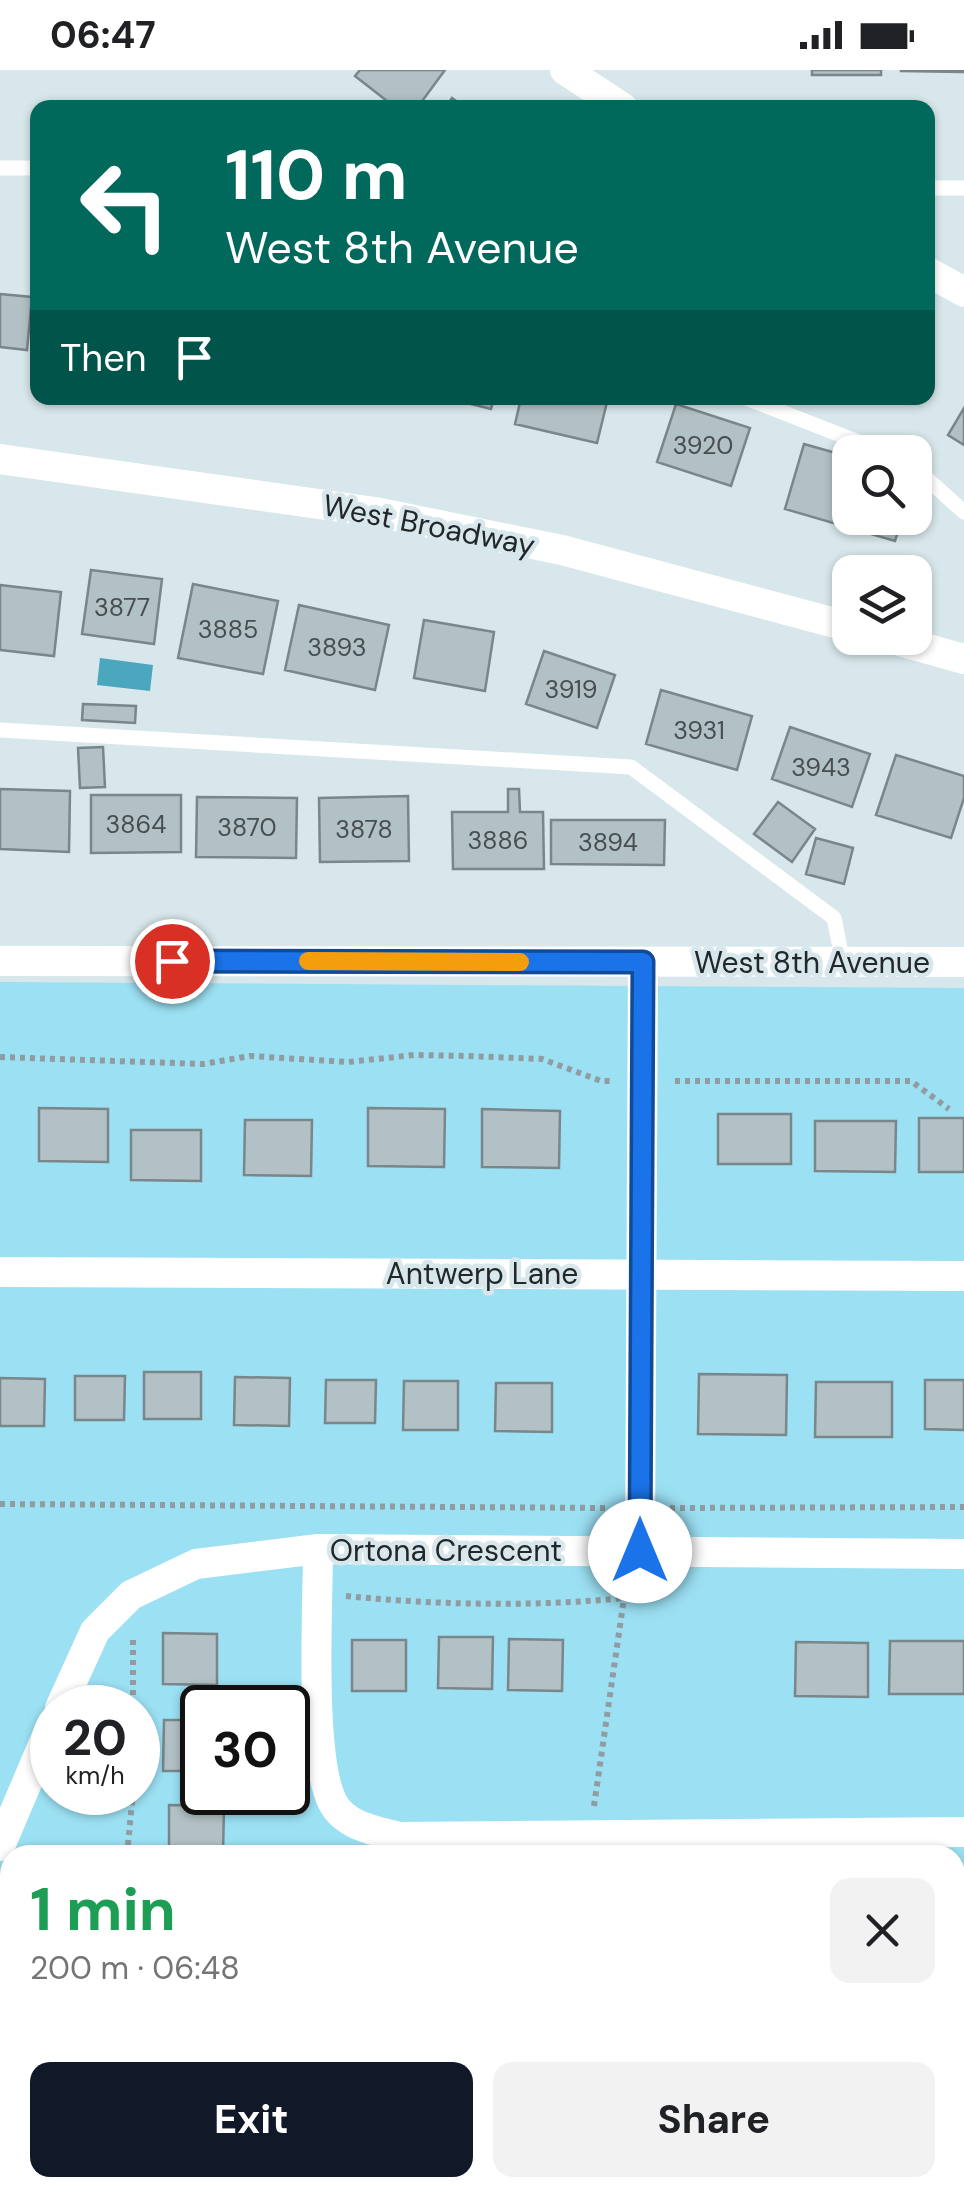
<!DOCTYPE html>
<html lang="en">
<head>
<meta charset="utf-8">
<style>
	body { margin:0; font-family:"DM Sans",sans-serif; background:#f2f2f2; color:#202124; height:100vh; display:flex; flex-direction:column; font-size:38px; white-space:nowrap }
	* { box-sizing:border-box; margin:0 }
	p { font-size:32px; color:#757577 }
	.icon { flex:none; width:55px; height:55px; fill:none; stroke:currentColor; stroke-width:2; stroke-linecap:round; stroke-linejoin:round }
	.map { position:relative; flex:1; overflow:hidden }
	.side { position:absolute; left:0px; top:1775px; width:965px; height:352px; display:flex; flex-direction:column; background:#fff; border-radius:30px 30px 0 0; box-shadow:0 2px 8px #0004 }
	.side>* { flex:none }
	.hud { position:absolute; left:30px; top:30px; width:905px; height:305px; border-radius:20px; box-shadow:0 2px 8px #0004; background:#00695c; color:#fff; overflow:hidden }
	.tools { position:absolute; left:832px; top:365px; display:grid; gap:20px }
	.tools a { display:grid; place-items:center; width:100px; height:100px; border-radius:20px; background:#fff; box-shadow:0 2px 8px #0004; font-size:50px }
	.speed { position:absolute; left:30px; top:1615px; display:flex; gap:20px; font-size:50px; font-weight:700; text-align:center }
	.speed>* { display:grid; place-content:center; width:130px; height:130px; border-radius:50%; background:#fff; box-shadow:0 2px 8px #0004; line-height:1 }
	.speed small { font-size:25px; font-weight:400 }
	.speed .limit { border:5px solid #111; border-radius:15px; background:#fff; color:#111 }
	.pin { position:absolute; display:grid; place-items:center; width:85px; height:85px; color:#fff; margin:-42px; border:5px solid #fff; border-radius:50%; box-shadow:0 2px 10px #0007 }
	.me { position:absolute; width:110px; margin:-55px; rotate:0deg; stroke-linejoin:round; filter:drop-shadow(0 0 8px #0008) }
	.turn { display:flex; align-items:center; gap:35px; height:210px; padding:0 30px; font-size:45px }
	.turn .icon { width:130px; height:130px; stroke-width:2.5 }
	.turn b { display:block; font-size:70px; line-height:85px }
	.then { display:flex; align-items:center; height:95px; padding:0 30px; background:#0003; gap:20px; font-size:38px }
	.round { display:grid; place-items:center; flex:none; width:105px; height:105px; border-radius:20px; background:#f2f2f2 }
	.overview { display:flex; align-items:center; justify-content:space-between; height:170px; padding:0 30px }
	h1 { font-size:60px; font-weight:700; line-height:75px; color:#1e9e55 }
	.cta { display:flex; gap:20px; margin-top:auto; padding:20px 30px }
	.cta a { flex:1; height:115px; border-radius:20px; background:#111827; color:#fff; font-size:40px; font-weight:700; line-height:115px; text-align:center }
	.cta a+a { background:#f2f2f2; color:#202124 }
	.status { display:flex; justify-content:space-between; align-items:center; height:70px; padding:0 50px; background:#fff; direction:ltr }
	.status svg { height:28px; fill:currentColor }
	.map>svg:first-child { display:block }
	.green { fill:#9be0f3; fill-rule:evenodd }
	.water { fill:#4ba7be }
	.building { fill:#b2c1c5; stroke:#79868a; stroke-width:2.5 }
	.lines { fill:none; stroke-linecap:round; stroke-linejoin:round }
	.path { stroke:#919ca0; stroke-width:6; stroke-dasharray:5 5; stroke-linecap:butt }
	.lane { stroke:#fff; stroke-width:15 }
	.street { stroke:#fff; stroke-width:30 }
	.route-casing { stroke:#114b97; stroke-width:25 }
	.route { stroke:#1a73e8; stroke-width:18 }
	.slow { stroke:#f59e0b; stroke-width:18 }
	.labels { text-anchor:middle; dominant-baseline:central; stroke-width:9; stroke-linejoin:round; paint-order:stroke }
	.number-label { font-size:25px; fill:#464e51 }
	.street-label { font-size:30px; fill:#22282a; stroke:#d8e7eb }
</style>
</head>
<body>
<div class="status"><b>06:47</b><svg viewBox="0 0 49 12"><path d="M0 12V9h3v3zM5 12V6h3v6zM10 12V3h3v9zM15 12V0h3v12zM26 1h20v11H26zM47 4h2v5h-2z"/></svg></div>
<div class="map">
<svg width="964" height="2126" viewBox="0 0 964 2126">
	<rect width="100%" height="100%" fill="#d8e7eb"/>
	<!-- green -->
	<path class="green" d="M0,912l964,6v1208h-964zM52,1638h86v84h-86zM202,1638h86v84h-86zM10,1785h945v333h-945z"/>
	<!-- water -->
	<path class="water" d="M100,588l53,7 -3,26 -53,-6z"/>
	<!-- building -->
	<path class="building" d="M360,0h85l-28,38h-21l-41,-32z
		M812,0h69v5h-69z
		M901,0h63v2l-63,-1z
		M452,28l14,10h-21z
		M0,224l32,3 -5,53 -27,-3z
		M447,328h47l-3,11z
		M521,328h87l-11,45 -82,-19z
		M676,334l74,24 -19,58 -74,-24z
		M964,338v37l-16,-10z
		M804,374l46,13v61h52l-7,23 -110,-32z
		M91,500l71,9 -8,65 -72,-10z
		M193,514l85,17 -15,73 -85,-16z
		M0,515l61,7 -7,64 -54,-6z
		M299,535l90,20 -14,65 -90,-20z
		M424,550l70,12 -9,59 -71,-13z
		M544,581l71,24 -18,53 -71,-24z
		M661,620l91,26 -15,54 -91,-26z
		M83,634l53,2 -1,17 -53,-3z
		M790,657l80,27 -18,53 -80,-28z
		M103,677l2,40 -25,1 -2,-40z
		M896,685l68,21v22l-13,40 -75,-23z
		M0,719l70,2 -1,61 -69,-3z
		M508,719h11l1,23h23l1,57h-91l-1,-57h56z
		M91,725h90v57l-90,1z
		M408,726l1,65 -89,1 -1,-64z
		M197,727l100,1 -1,60 -100,-1z
		M778,732l37,27 -23,33 -38,-28z
		M551,750h114l-1,45 -113,-1z
		M816,768l37,10 -9,36 -38,-10z
		M39,1038l69,1v53l-69,-1z
		M368,1038l77,1 -1,58 -76,-1z
		M482,1039l78,2 -1,57 -77,-1z
		M718,1044h73v50h-73z
		M919,1048h45v54h-45z
		M245,1050h67l-1,56 -67,-1z
		M815,1051h81l-1,51 -80,-1z
		M131,1060h70v51l-70,-1z
		M144,1302h57v47h-57z
		M699,1304l88,1 -1,60 -88,-1z
		M75,1306h50l-1,44h-49z
		M235,1307l55,1 -1,48 -55,-1z
		M0,1308l45,1 -1,47h-44z
		M326,1310h50l-1,43h-50z
		M925,1310h39v50l-39,-1z
		M404,1311h54v49h-55z
		M816,1312h76v55h-77z
		M496,1313h56v49l-57,-1z
		M163,1563l54,1v51l-54,-1z
		M439,1567h54l-1,52 -54,-1z
		M509,1569l54,1 -1,51 -54,-1z
		M352,1570h54v51h-54z
		M890,1571h74v53h-75z
		M796,1572l72,1v54l-73,-1z
		M164,1650h38v51h-39z
		M169,1735l55,1 -1,49h-54z"/>
	<g class="lines">
		<!-- path -->
		<path class="path" d="M0,987l203,7 47,-8 98,6 66,-7 53,1 75,3 59,22h11
			M675,1011h236l38,28
			M0,1434l608,4
			M670,1438l294,-1
			M346,1526c92,9 186,11 278,2
			M133,1570v68
			M594,1736l30,-208 46,-11
			M127,1785l6,-63
			M0,1973h10"/>
		<!-- lane -->
		<path class="lane" d="M0,98h38
			M928,118h36
			M746,328l138,54
			M915,398l49,44
			M0,660l631,37 203,151 9,44
			M596,2126l4,-8"/>
		<!-- street -->
		<path class="street" d="M565,0l58,38
			M928,202l36,20
			M0,389l375,53 187,38 288,77
			M889,568l75,21
			M0,891l964,1
			M0,1202l964,4
			M318,1479c0,57 -9,209 15,254 12,23 43,28 66,34l565,-5
			M640,1481l3,-589
			M60,1638l35,-77 36,-36 65,-31 122,-15 646,5
			M0,1776l52,-122
			M305,2126l9,-8"/>
	</g>
	<g class="lines">
		<!-- route casing -->
		<g class="route-casing">
			<path id="route" d="M172,891l471,1 -3,589"/>
		</g>
		<!-- route -->
		<use href="#route" class="route"/>
		<!-- slow -->
		<path class="slow" d="M308,891l212,1"/>
	</g>
	<g class="labels">
		<!-- number labels -->
		<g class="number-label">
			<text x="703" y="375">3920</text>
			<text x="122" y="537">3877</text>
			<text x="228" y="559">3885</text>
			<text x="337" y="577">3893</text>
			<text x="571" y="619">3919</text>
			<text x="699" y="660">3931</text>
			<text x="821" y="697">3943</text>
			<text x="136" y="754">3864</text>
			<text x="247" y="757">3870</text>
			<text x="364" y="759">3878</text>
			<text x="498" y="770">3886</text>
			<text x="608" y="772">3894</text>
		</g>
		<!-- street labels -->
		<g class="street-label">
			<text transform="translate(429 455) rotate(11)">West Broadway</text>
			<text x="812" y="892">West 8th Avenue</text>
			<text x="482" y="1203">Antwerp Lane</text>
			<text x="446" y="1480">Ortona Crescent</text>
		</g>
	</g>
</svg>
<div class="tools">
<a><svg class="icon" aria-label="search" viewBox="0 0 24 24"><circle cx="10" cy="10" r="6"/><path d="M15 15l6 6"/></svg></a>
<a><svg class="icon" aria-label="layers" viewBox="0 0 24 24"><path d="M12 4l9 5-9 5-9-5zM3 14l9 5 9-5"/></svg></a>
</div>
<div class="speed"><div>20<small>km/h</small></div><div class="limit">30</div></div>
<div class="pin" style="left:172px;top:891px;background:#d93025"><svg class="icon" aria-label="arrive" viewBox="0 0 24 24"><path d="M6 21V4h12l-3 4 3 4H6"/></svg></div>
<svg class="me" style="left:640px;top:1481px" viewBox="-20 -20 40 40"><circle r="19" fill="#fff"/><path d="M0-13L10 11 0 6-10 11z" fill="#1a73e8"/></svg>
<div class="hud">
<div class="turn"><svg class="icon" aria-label="left" viewBox="0 0 24 24"><path d="M17 20v-9H6M10 6l-5 5 5 5"/></svg><div><b>110 m</b>West 8th Avenue</div></div>
<div class="then">Then<svg class="icon" aria-label="arrive" viewBox="0 0 24 24"><path d="M6 21V4h12l-3 4 3 4H6"/></svg></div>
</div>
<section class="side">
<div class="overview"><div><h1>1 min</h1><p>200 m · 06:48</p></div><a class="round"><svg class="icon" aria-label="close" viewBox="0 0 24 24"><path d="M6 6l12 12M18 6L6 18"/></svg></a></div>
<div class="cta"><a>Exit</a><a>Share</a></div>
</section>
</div>
</body>
</html>
